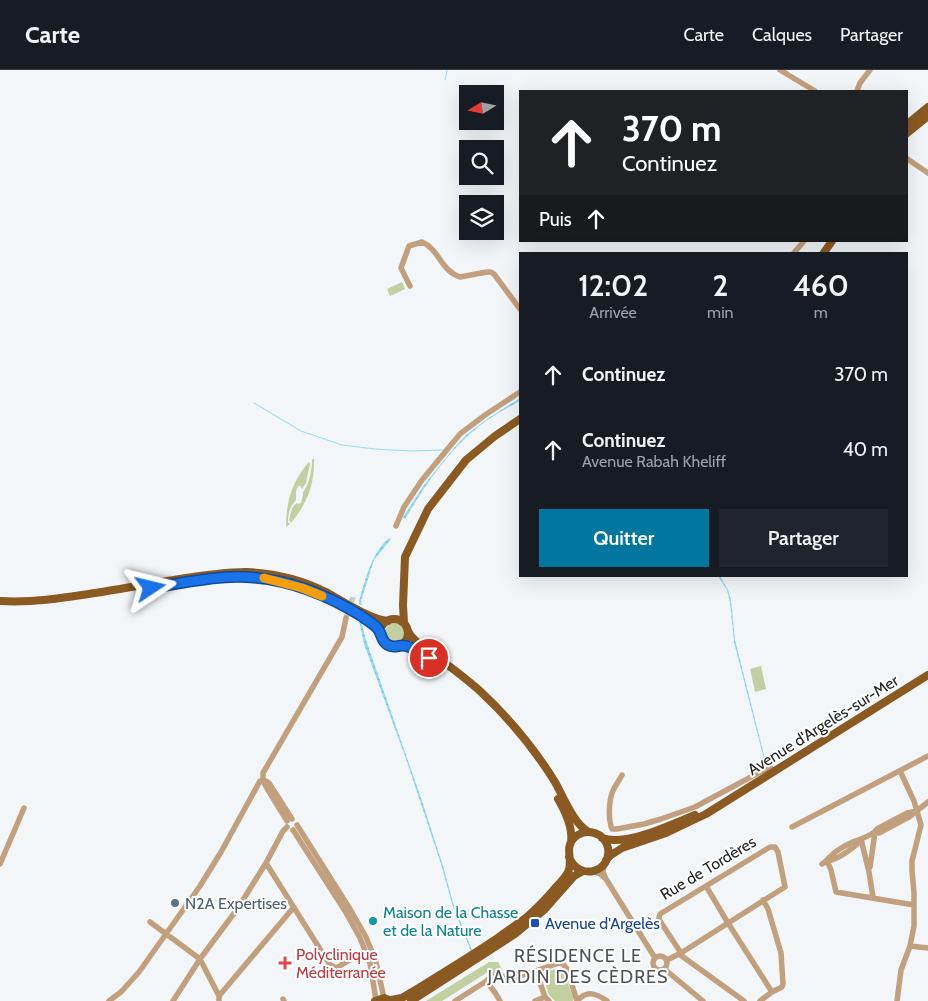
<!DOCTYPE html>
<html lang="fr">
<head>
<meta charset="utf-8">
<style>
	body { margin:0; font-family:Cabin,sans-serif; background:#20242c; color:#f1f3f6; height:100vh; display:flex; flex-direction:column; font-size:19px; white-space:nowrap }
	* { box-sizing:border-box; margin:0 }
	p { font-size:16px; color:#9ea1a6 }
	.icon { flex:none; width:28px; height:28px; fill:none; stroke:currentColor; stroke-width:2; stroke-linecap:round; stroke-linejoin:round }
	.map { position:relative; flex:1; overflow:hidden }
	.details { position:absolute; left:519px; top:182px; width:389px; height:325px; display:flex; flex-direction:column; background:#171b24; border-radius:0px; box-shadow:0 5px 20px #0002 }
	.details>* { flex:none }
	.top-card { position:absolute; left:519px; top:20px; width:389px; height:152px; border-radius:0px; box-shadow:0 5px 20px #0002; background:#202124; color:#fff; overflow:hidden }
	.needle { width:32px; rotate:260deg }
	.tools { position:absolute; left:459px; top:15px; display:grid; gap:10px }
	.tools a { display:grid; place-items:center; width:45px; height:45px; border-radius:0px; background:#171b24; box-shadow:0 5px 20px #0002; font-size:25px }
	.pin { position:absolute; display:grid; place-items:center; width:42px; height:42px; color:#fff; margin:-21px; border:2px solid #fff; border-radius:50%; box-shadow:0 1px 5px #0007 }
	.me { position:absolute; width:55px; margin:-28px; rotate:80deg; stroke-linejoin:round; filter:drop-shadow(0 0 4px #0008) }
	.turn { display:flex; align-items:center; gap:18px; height:105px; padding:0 20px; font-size:22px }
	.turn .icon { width:65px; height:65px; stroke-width:2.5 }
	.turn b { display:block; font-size:35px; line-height:42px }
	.then { display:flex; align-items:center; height:48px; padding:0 20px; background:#0003; gap:10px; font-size:19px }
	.eta { display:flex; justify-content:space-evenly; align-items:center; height:85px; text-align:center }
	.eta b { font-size:30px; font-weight:600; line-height:35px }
	.button { display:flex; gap:10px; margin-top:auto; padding:10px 20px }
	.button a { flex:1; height:58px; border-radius:0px; background:#01769f; color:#fff; font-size:20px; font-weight:600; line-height:58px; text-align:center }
	.button a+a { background:#20242c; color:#f1f3f6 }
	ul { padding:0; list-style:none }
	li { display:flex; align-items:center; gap:15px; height:75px; padding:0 20px }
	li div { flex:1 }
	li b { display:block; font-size:19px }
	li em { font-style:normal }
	header { display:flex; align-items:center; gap:30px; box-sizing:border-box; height:70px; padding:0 25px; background:#171b24; border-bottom:1px solid #363941 }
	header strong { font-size:24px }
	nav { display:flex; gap:28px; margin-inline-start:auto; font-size:18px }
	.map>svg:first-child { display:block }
	.green { fill:#c2cfa1 }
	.water { fill:url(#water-rules) }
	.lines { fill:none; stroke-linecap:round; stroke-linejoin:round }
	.stream { stroke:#93dcf4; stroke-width:1 }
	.minor-tunnel { stroke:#c9ccce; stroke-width:5.5; stroke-dasharray:5.5 3; stroke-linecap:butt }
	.minor { stroke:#c29f7d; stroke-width:5.5 }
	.major { stroke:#8a5a22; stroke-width:8 }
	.route-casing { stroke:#114b97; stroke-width:12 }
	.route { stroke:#1a73e8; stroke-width:9 }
	.slow { stroke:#f59e0b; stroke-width:9 }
	.service-dot { fill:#5c6f8a; stroke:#fff; stroke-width:2 }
	.culture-dot { fill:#0f9aa8; stroke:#fff; stroke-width:2 }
	.transit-dot { fill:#1a4fb4; stroke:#fff; stroke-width:2 }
	.health-dot { fill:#e0444e; stroke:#fff; stroke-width:2 }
	.labels { text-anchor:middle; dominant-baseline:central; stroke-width:4; stroke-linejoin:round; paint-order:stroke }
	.street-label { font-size:16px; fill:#232425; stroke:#fff }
	.service-label { font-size:16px; fill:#4e5e75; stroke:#fff; text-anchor:start }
	.culture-label { font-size:16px; fill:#0d838f; stroke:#fff; text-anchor:start }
	.transit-label { font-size:16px; fill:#164399; stroke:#fff; text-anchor:start }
	.health-label { font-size:16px; fill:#be3a42; stroke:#fff; text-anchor:start }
	.neighbourhood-label { font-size:18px; letter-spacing:1px; fill:#4f5254; stroke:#fff }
</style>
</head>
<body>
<header>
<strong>Carte</strong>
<nav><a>Carte</a><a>Calques</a><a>Partager</a></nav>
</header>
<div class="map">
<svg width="928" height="931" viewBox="0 0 928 931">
	<defs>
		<pattern id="water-rules" width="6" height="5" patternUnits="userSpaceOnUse" patternTransform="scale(1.25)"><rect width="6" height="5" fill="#93dcf4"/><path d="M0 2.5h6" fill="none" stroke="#7ebdd1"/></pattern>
	</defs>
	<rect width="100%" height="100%" fill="#f2f6f8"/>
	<!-- green -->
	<path class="green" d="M402,212l3,7 -15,7 -3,-7z
		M314,388c1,26 -7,46 -23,65l-2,-3c2,-7 2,-13 8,-17l1,1 3,-1 2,-8v-3c6,-6 9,-23 9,-32z
		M309,392l1,2 -4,19 -4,6 -1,-3h-3l-2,6v8c-6,7 -8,13 -8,22l2,2 -4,3c0,-25 6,-46 23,-65z
		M385 563a10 10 0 1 1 20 0a10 10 0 1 1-20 0Z
		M761,596l5,23 -11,3 -5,-23z
		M489,892h9l6,12 -16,-2 -46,29h-16z
		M557,898l5,1 1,2 10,26v4h-18l-6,-6 -7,-21z"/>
	<!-- water -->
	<path class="water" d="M520,328v3c-14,8 -30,16 -43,27 -30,24 -52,58 -72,91l-2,-2 21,-32 29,-36 13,-14 21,-16z
		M389,468l2,1 -17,21 -13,41 1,4 -3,-1v-3c7,-23 12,-47 30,-63z
		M718,506h2l8,14 3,10 4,40 32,127h-1l-32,-125 -4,-40 -3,-12z
		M359,551h2l5,19 56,161 21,65 11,40 20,49 -1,1 -20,-49 -12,-43 -35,-105 -42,-115z"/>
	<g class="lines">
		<!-- stream -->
		<path class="stream" d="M445,10l2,-10
			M254,333l47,28 41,14 33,4 37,2 31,-1"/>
		<!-- minor-tunnel -->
		<path class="minor-tunnel" d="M346,548l7,-21"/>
		<!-- minor -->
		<path class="minor" d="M780,0l35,21
			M857,21l3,-8 10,-13
			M906,88l22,15
			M793,184l11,-13
			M410,216l-9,-18 8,-22 13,-4c17,7 19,29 38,35l27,-5h4l3,2 26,35
			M396,456l8,-19 18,-27 38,-46 25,-19 35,-23
			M622,705c-3,6 -8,12 -10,18 -3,9 -4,27 0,36h5l27,-5 17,-5 34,-12 69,-37 7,-2
			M263,711h3l3,2 23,36
			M287,751l-19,-31 -5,-9v-8l79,-136 4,-19
			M297,755l53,84 16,28 10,25 8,36
			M792,757l136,-71
			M293,760l52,81 15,27 10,25 6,37
			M875,762l4,1 30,-16 19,-15
			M861,769l8,33 4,25
			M827,791l4,9 5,22 78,13
			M827,791c10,-1 27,-13 34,-21
			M266,793l64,102 6,3 29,-17
			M0,794l24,-56
			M822,794c4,-2 5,-5 9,-8 4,-5 18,-13 25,-15 7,-3 16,-5 21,-12l30,-16 10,-2
			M870,797l5,-35
			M592,801l8,3 6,5 -3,-7 1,-8
			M606,809l49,79
			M706,816l22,37 44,69
			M150,852l50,37 19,37v5
			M910,876l18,2
			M679,884l65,47
			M653 893a7 7 0 1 1 14 0a7 7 0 1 1-14 0Z
			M667,890l14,-7 104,-66 -7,-35 -3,-5h-5l-110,67 -1,4 1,3 21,32
			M665,899l3,3 35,29
			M536,901l9,26 4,4
			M485,912l8,-7 21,3 45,-15 4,1 4,5 10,32
			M219,926l75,-89
			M283,929l1,2
			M109,931l12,-9 18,-20 61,-86 21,-34 39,-71h3
			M173,931l27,-42 38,-51 28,-45 17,-32 4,-4
			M455,931l30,-19c7,4 11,12 15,19
			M535,931l10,-4
			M577,931c10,-11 19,-8 30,0
			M760,931l12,-9 10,-5 1,-3 -2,-31 -13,-44 -5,-9
			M897,931l4,-31 9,-24 4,-20v-33l-2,-23v-9l9,-36 -7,-24 -14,-30"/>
		<!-- major -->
		<path class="major" d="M906,55l22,-18
			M906,64l22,-18
			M823,184l9,-13
			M0,531c32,2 63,-3 95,-8 26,-4 52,-9 79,-13 24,-4 47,-8 72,-8 27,1 56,8 80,20 16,9 46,28 62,29
			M353,542c10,6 22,11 28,22
			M380 563a14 14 0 1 1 28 0a14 14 0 1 1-28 0Z
			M404,553l-1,-18 2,-48 23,-48 38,-49 29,-24 25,-17
			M408,561l3,5 8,8c21,15 42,30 61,47 29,27 54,57 75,91 8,14 19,43 34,50
			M401,575c15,2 26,12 38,20
			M558,729c7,12 15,29 13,43
			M602,768c24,9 70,-14 93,-23
			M606,790l5,-5 11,-7 44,-15 40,-19 222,-139
			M391,930l11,-2 10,-6c29,-18 59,-36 87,-55 9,-7 19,-13 28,-20 10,-9 20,-19 29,-30 4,-4 9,-9 12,-15 6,-11 -5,-25 7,-35 12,-10 30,-4 33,11 4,24 -29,34 -39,9
			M375,931l9,-3 8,3
			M411,931l104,-67 29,-24 30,-34 9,-5"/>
	</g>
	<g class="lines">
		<!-- route casing -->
		<g class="route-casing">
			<path id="route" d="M151,518c26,-4 52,-10 79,-11 48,-2 93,15 133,40 5,4 11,7 15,12 4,5 3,12 10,16 6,4 12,-1 18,1 9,2 16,8 23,12"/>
		</g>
		<!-- route -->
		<use href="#route" class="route"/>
		<!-- slow -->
		<path class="slow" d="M264,508l38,10 20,8"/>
	</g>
	<!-- markers -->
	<circle class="service-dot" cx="175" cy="833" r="5"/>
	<circle class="culture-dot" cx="373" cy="851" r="5"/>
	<rect class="transit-dot" x="530" y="848" width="10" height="10" rx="2.5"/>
	<path class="health-dot" d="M282.5 885.5h5v5h5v5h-5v5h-5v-5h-5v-5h5z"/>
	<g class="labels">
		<!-- street labels -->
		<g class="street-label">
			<text transform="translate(823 655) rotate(-32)">Avenue d'Argelès-sur-Mer</text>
			<text transform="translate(708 798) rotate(-31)">Rue de Tordères</text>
		</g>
		<!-- service labels -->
		<g class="service-label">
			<text x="185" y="833">N2A Expertises</text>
		</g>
		<!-- culture labels -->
		<g class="culture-label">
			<text x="383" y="842">Maison de la Chasse<tspan x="383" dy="18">et de la Nature</tspan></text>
		</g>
		<!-- transit labels -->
		<g class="transit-label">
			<text x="545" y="853">Avenue d'Argelès</text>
		</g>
		<!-- health labels -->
		<g class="health-label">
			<text x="296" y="884">Polyclinique<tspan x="296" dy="18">Méditerranée</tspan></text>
		</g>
		<!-- neighbourhood labels -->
		<g class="neighbourhood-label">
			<text x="578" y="886">RÉSIDENCE LE<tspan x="578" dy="21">JARDIN DES CÈDRES</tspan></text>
		</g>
	</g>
</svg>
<div class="tools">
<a><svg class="needle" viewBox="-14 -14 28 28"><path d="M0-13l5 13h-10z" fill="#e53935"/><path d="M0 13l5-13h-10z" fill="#9ea1a6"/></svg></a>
<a><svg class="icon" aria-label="search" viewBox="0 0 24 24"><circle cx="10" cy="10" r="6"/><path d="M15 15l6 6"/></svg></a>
<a><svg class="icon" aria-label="layers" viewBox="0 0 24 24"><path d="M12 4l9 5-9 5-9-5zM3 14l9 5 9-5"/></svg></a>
</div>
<div class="pin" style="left:429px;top:588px;background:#d93025"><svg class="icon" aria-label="arrive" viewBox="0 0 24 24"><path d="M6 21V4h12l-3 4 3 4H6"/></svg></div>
<svg class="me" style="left:151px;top:518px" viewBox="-20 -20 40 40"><path d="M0-17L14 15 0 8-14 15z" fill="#1a73e8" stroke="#fff" stroke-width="4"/></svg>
<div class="top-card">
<div class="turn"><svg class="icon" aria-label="ahead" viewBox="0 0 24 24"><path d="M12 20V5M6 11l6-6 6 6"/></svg><div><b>370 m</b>Continuez</div></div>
<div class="then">Puis<svg class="icon" aria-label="ahead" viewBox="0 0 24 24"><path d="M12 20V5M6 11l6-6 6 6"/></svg></div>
</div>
<section class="details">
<div class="eta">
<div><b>12:02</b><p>Arrivée</p></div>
<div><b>2</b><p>min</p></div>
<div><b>460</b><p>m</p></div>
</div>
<ul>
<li><svg class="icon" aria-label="ahead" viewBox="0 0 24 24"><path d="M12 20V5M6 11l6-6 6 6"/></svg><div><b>Continuez</b></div><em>370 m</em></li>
<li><svg class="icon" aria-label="ahead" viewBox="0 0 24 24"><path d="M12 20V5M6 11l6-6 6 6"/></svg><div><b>Continuez</b><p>Avenue Rabah Kheliff</p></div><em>40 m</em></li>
</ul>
<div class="button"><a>Quitter</a><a>Partager</a></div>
</section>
</div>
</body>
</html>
